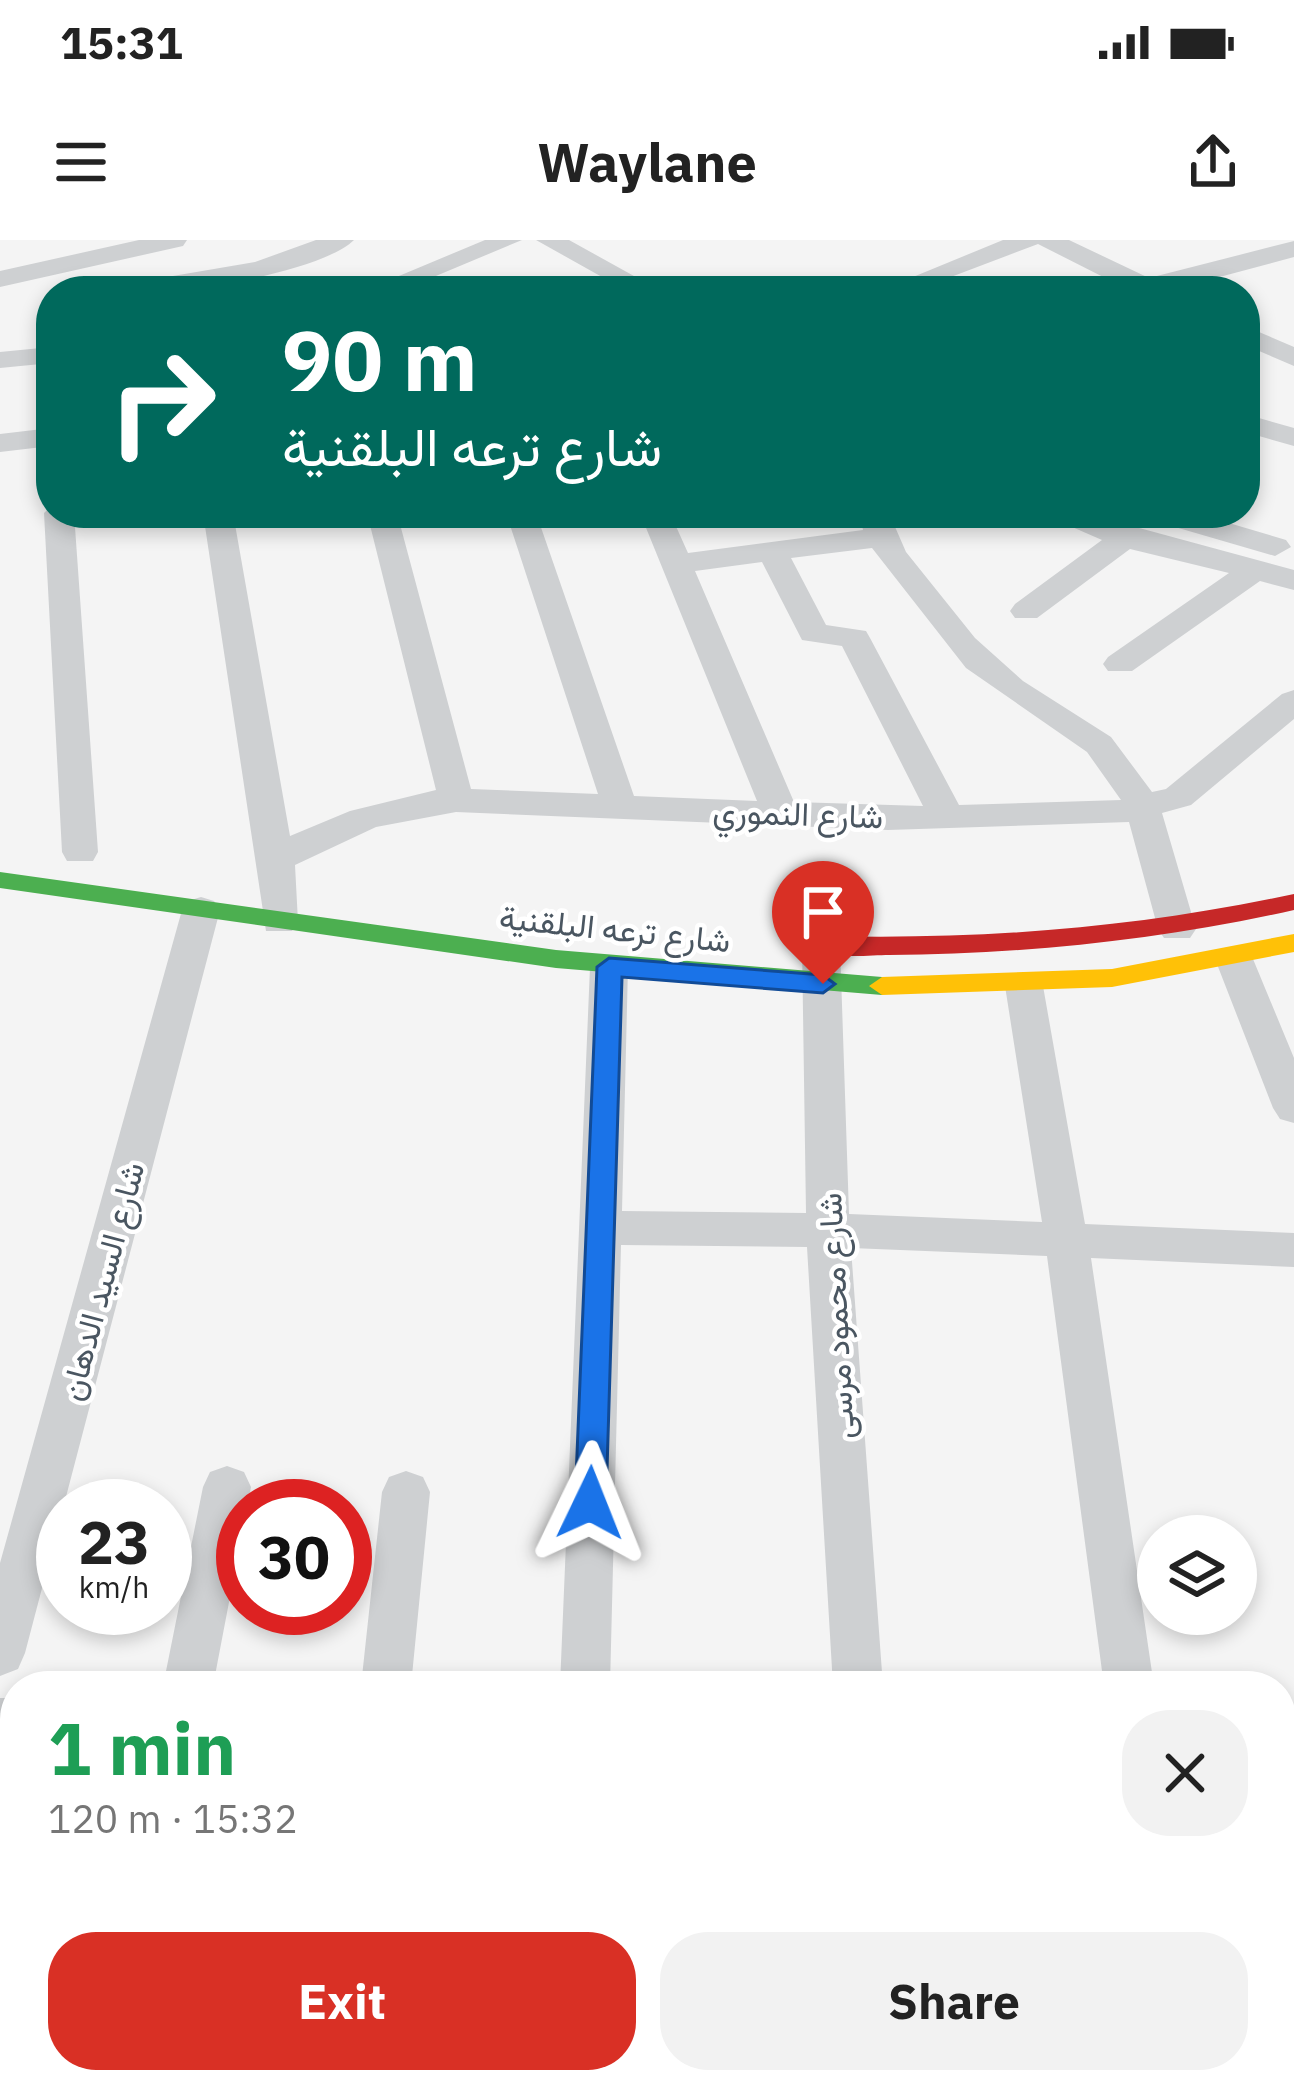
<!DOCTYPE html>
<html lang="en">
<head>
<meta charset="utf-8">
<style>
	body { margin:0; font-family:"IBM Plex Sans",Vazirmatn,sans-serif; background:#f2f2f2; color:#222; height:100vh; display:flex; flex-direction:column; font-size:45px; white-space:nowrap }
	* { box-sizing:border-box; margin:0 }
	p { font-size:39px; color:#767676 }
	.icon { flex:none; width:66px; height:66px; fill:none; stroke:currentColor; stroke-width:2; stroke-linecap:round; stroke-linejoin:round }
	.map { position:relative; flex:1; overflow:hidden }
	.sheet { position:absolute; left:0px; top:1431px; width:1296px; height:423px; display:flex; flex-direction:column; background:#fff; border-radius:48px 48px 0 0; box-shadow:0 6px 18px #0003 }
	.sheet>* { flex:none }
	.banner { position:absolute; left:36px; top:36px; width:1224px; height:252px; border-radius:48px; box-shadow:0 6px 18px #0003; background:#00695c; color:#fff; overflow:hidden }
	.controls { position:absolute; left:1137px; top:1275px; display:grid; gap:24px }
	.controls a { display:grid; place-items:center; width:120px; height:120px; border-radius:50%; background:#fff; box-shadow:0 6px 18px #0003; font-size:60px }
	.speed { position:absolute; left:36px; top:1239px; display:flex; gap:24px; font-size:60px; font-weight:700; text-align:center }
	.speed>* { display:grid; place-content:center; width:156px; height:156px; border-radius:50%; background:#fff; box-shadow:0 6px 18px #0003; line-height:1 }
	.speed small { font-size:30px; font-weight:400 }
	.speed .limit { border:18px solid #d22; background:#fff; color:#111 }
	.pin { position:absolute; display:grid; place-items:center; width:102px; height:102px; color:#fff; margin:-123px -51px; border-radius:50% 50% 50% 0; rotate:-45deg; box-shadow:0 0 12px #0007 }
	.pin .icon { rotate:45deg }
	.me { position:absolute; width:132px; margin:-66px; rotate:2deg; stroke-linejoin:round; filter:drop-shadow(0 0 9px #0008) }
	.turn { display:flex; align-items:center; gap:42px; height:252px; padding:0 48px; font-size:54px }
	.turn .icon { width:156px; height:156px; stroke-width:2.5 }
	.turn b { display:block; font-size:84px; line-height:102px }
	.round { display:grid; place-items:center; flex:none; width:126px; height:126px; border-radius:48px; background:#f2f2f2 }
	.overview { display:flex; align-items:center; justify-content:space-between; height:204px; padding:0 48px }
	h1 { font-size:72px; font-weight:700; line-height:90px; color:#1e9e55 }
	.primary-button { display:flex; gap:24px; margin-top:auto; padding:24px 48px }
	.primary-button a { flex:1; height:138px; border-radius:48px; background:#d93025; color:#fff; font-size:48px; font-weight:700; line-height:138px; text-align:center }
	.primary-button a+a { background:#f2f2f2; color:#222 }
	.status { display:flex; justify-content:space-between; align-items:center; height:84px; padding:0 60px; background:#fff; direction:ltr }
	.status svg { height:33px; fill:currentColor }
	header { display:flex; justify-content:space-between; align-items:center; height:156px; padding:0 48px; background:#fff; font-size:54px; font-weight:700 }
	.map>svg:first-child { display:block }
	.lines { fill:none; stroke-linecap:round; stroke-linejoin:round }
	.street { fill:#ced0d2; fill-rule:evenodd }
	.fast { fill:#4caf50; fill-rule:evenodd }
	.slow { fill:#ffc107; fill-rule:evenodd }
	.jam { fill:#c62828; fill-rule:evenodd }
	.route { fill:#1a73e8; stroke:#114b97; stroke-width:3 }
	.labels { text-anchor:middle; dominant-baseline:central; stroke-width:9; stroke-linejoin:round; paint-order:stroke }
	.street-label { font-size:33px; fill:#4a5661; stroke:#fff }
</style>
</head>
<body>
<div class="status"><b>15:31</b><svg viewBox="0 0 49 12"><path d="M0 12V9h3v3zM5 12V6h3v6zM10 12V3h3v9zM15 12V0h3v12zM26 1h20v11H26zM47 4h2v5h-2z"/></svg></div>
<header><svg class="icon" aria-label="menu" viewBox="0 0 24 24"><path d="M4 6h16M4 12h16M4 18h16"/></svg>Waylane<svg class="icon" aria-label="share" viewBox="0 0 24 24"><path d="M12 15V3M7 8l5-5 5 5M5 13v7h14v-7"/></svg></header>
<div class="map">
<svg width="1294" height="1852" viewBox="0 0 1294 1852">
	<rect width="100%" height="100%" fill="#f4f4f4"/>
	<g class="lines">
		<!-- street -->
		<path class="street" d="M139,0h48l-4,6 -183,41v-16z
			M316,0h38c-29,29 -152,51 -195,51l-5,-6 13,-8 88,-15z
			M485,0h37l-122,51h-37z
			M536,0h33l92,51h-34z
			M1003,0h66l80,38 145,-37v16l-127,34h-49l3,-5 -83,-42 -103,39h-18l-4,-6z
			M1245,86l49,21v19l-49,-21z
			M51,107v16l-51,5v-16z
			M1245,174l49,14v18l-49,-14z
			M51,188v18l-51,6v-18z
			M51,266v7h23l24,339 -5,9h-26l-5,-9 -18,-339z
			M203,273h30l57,323 60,-25 86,-21 -69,-277h30l74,276 127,5 -92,-281h30l98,283 123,5 -117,-288h30l18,40 175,-23 -4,-17h30l17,39 69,86 48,43 88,56 41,55 14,-3 116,-95 12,-4v29l-103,86 -29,8 34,116 -6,9h-26l-6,-9 -29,-107 -241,8 -432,-18 -80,15 -81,38 3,57 -6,9h-26zM872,308l94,120 121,84 34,48 -162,5 -89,-167 -4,-7 -40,-6 -35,-67zM762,322l40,78 40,6 81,160 -129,-4 -99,-231z
			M1040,273h44l210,57v20l-34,-9 -128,90h-24l-5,-7 5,-7 121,-84 -99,-24 -93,69h-22l-5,-7 5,-7 87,-64z
			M1147,273h48l91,27 5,7 -16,9 -124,-36z
			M201,657l13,4 6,9 -195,743 -7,16 -18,7v-113l182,-653 6,-9z
			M821,692l14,4 5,9 9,269 193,8 -37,-236 5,-10h28l5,10 42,238 209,9v34l-203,-9 63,428h-50l-57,-430 -196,-8 32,438h-50l-26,-439 -186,-2 -11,441h-50l30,-719 5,-10h28l5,10 -6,244 184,2 -4,-268 5,-9z
			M1234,706l14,3 5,10 41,99v65l-14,-4 -7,-11 -58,-149 5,-10z
			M227,1226l17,6 7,15 -38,199h-50l40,-199 7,-15z
			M406,1231l17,6 7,15 -19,194h-50l21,-194 7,-15z
			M0,1458h15v48h-15z
			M0,1745l15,4v48l-15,4z
			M80,1839h58l-3,13h-58z
			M318,1839h58l-1,13h-58z
			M544,1839h58v13h-58z
			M855,1839h58l1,13h-58z
			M1155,1839h58l2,13h-58z"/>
		<!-- fast -->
		<path class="fast" d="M0,632l556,78 326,27 13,9 -13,9 -326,-27 -556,-80z"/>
		<!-- slow -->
		<path class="slow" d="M1294,694v18l-182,35 -230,8 -13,-9 13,-9 230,-8z"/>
		<!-- jam -->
		<path class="jam" d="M1294,654v16c-134,30 -268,44 -405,45 -21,0 -65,6 -79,-10l12,-9c160,4 315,-8 472,-42z"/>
	</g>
	<!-- route -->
	<path class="route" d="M609,718l214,17 12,9 -12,9 -201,-16 -16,526 -5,9h-22l-4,-9 22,-536z"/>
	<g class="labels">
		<!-- street labels -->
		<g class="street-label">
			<text transform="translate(798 573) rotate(2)">شارع النموري</text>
			<text transform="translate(615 688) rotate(6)">شارع ترعه البلقنية</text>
			<text transform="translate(101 1041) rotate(-75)">شارع السيد الدهان</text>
			<text transform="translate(835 1076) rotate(-93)">شارع محمود مرسى</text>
		</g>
	</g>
</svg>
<div class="controls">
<a><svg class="icon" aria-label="layers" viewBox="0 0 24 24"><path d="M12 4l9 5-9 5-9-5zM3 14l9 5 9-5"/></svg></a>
</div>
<div class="speed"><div>23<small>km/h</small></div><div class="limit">30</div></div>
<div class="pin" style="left:823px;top:744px;background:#d93025"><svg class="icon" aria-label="arrive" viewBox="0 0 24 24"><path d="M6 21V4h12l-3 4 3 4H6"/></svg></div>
<svg class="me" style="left:590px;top:1263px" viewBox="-20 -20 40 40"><path d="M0-17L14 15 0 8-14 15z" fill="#1a73e8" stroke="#fff" stroke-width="4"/></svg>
<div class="banner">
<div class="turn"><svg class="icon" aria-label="right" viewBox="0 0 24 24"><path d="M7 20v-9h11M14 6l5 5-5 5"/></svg><div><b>90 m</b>شارع ترعه البلقنية</div></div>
</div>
<section class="sheet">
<div class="overview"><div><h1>1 min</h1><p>120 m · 15:32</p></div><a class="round"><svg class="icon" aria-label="close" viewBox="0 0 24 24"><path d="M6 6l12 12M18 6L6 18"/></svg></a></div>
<div class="primary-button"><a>Exit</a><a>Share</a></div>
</section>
</div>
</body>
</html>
